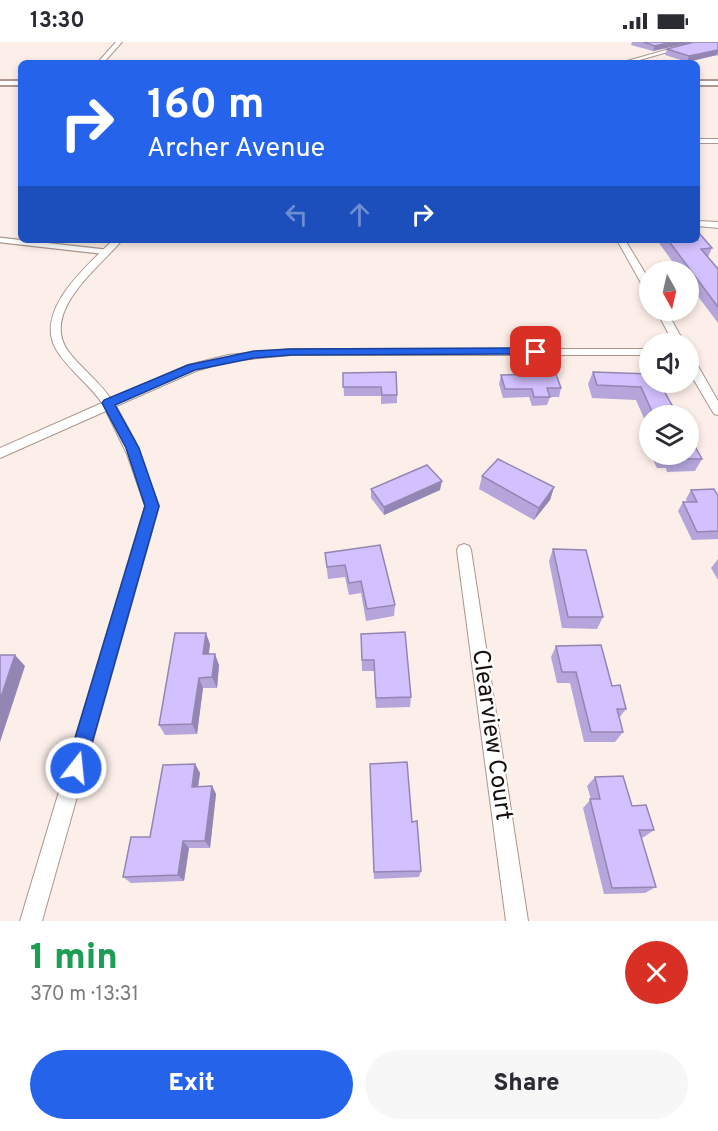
<!DOCTYPE html>
<html lang="en">
<head>
<meta charset="utf-8">
<style>
	body { margin:0; font-family:Overpass,sans-serif; background:#f7f7f7; color:#2b2b33; height:100vh; display:flex; flex-direction:column; font-size:22px; white-space:nowrap }
	* { box-sizing:border-box; margin:0 }
	p { font-size:20px; color:#7c7c81 }
	.icon { flex:none; width:33px; height:33px; fill:none; stroke:currentColor; stroke-width:2; stroke-linecap:round; stroke-linejoin:round }
	.map { position:relative; height:879px; overflow:hidden }
	.drawer { display:flex; flex-direction:column; background:#fff; flex:1 }
	.drawer>* { flex:none }
	.hud { position:absolute; left:18px; top:18px; width:682px; height:183px; border-radius:9px; box-shadow:0 3px 9px #0003; background:#2563eb; color:#fff; overflow:hidden }
	.needle { width:39px; rotate:172deg }
	.tools { position:absolute; left:639px; top:219px; display:grid; gap:12px }
	.tools a { display:grid; place-items:center; width:60px; height:60px; border-radius:50%; background:#fff; box-shadow:0 3px 9px #0003; font-size:30px }
	.pin { position:absolute; display:grid; place-items:center; width:51px; height:51px; color:#fff; margin:-26px; border-radius:12px; box-shadow:0 3px 9px #0006 }
	.me { position:absolute; width:66px; margin:-33px; rotate:16deg; stroke-linejoin:round; filter:drop-shadow(0 0 4px #0008) }
	.turn { display:flex; align-items:center; gap:21px; height:126px; padding:0 30px; font-size:27px }
	.turn .icon { width:78px; height:78px; stroke-width:2.5 }
	.turn b { display:block; font-size:42px; line-height:51px }
	.lanes { display:flex; align-items:center; height:57px; padding:0 30px; background:#0003; justify-content:center; gap:30px; direction:ltr }
	.lanes .off { opacity:.35 }
	.round { display:grid; place-items:center; flex:none; width:63px; height:63px; border-radius:32px; background:#f7f7f7 }
	.summary { display:flex; align-items:center; justify-content:space-between; height:102px; padding:0 30px }
	h1 { font-size:36px; font-weight:800; line-height:45px; color:#1e9e55 }
	.primary-button { display:flex; gap:12px; margin-top:auto; padding:12px 30px }
	.primary-button a { flex:1; height:69px; border-radius:36px; background:#2563eb; color:#fff; font-size:24px; font-weight:800; line-height:69px; text-align:center }
	.primary-button a+a { background:#f7f7f7; color:#2b2b33 }
	.status { display:flex; justify-content:space-between; align-items:center; height:42px; padding:0 30px; background:#fff; direction:ltr }
	.status svg { height:16px; fill:currentColor }
	.map>svg:first-child { display:block }
	.lines { fill:none; stroke-linecap:round; stroke-linejoin:round }
	.service-casing { stroke:#ac968e; stroke-width:7 }
	.minor-casing { stroke:#ac968e; stroke-width:2 }
	.tertiary-casing { stroke:#ac968e; stroke-width:4 }
	.service { stroke:#fff; stroke-width:4.5 }
	.minor { fill:#fff; fill-rule:evenodd }
	.tertiary { fill:#fff; fill-rule:evenodd }
	.wall { fill:#b5a5da }
	.shaded-wall { fill:#9486b2 }
	.building { fill:#d3c0fe; stroke:#9486b2; stroke-width:1.5 }
	.route { fill:#2563eb; stroke:#184099; stroke-width:1.5 }
	.labels { text-anchor:middle; dominant-baseline:central; stroke-width:5; stroke-linejoin:round; paint-order:stroke }
	.near-street-label { font-size:24px; fill:#18100d; stroke:#fff }
</style>
</head>
<body>
<div class="status"><b>13:30</b><svg viewBox="0 0 49 12"><path d="M0 12V9h3v3zM5 12V6h3v6zM10 12V3h3v9zM15 12V0h3v12zM26 1h20v11H26zM47 4h2v5h-2z"/></svg></div>
<div class="map">
<svg width="718" height="879" viewBox="0 0 718 879">
	<rect width="100%" height="100%" fill="#fceee9"/>
	<g class="lines">
		<!-- service casing -->
		<g class="service-casing">
			<path id="service" d="M0,198l107,12"/>
		</g>
		<!-- minor casing -->
		<g class="minor-casing">
			<path id="minor" d="M116,0h6l-17,19 129,2 -174,-1 39,-1z
				M694,0h9l-74,21h-9z
				M698,97h20v4h-20z
				M698,179l20,1v6l-20,-2z
				M113,198h9c-22,27 -82,71 -54,111 13,17 31,30 43,48l77,-34 40,-10 63,-6h359v6h-359l-62,6 -33,10 -80,35 19,35 24,65 -117,415h-22l125,-415 -18,-52 -21,-43 -106,47v-10l102,-45c-13,-19 -33,-33 -45,-52 -25,-40 31,-86 56,-111z
				M617,198h8l25,41v12l-5,-3z
				M656,268h10l19,34h-11z
				M688,314l6,3 24,42v14l-4,-1 -26,-44z
				M464,502l5,2 2,4 57,371h-22l-49,-371 2,-4z"/>
		</g>
		<!-- tertiary casing -->
		<g class="tertiary-casing">
			<path id="tertiary" d="M0,39h21v4h-21z
				M698,39h20v4h-20z"/>
		</g>
		<!-- service -->
		<use href="#service" class="service"/>
		<!-- minor -->
		<use href="#minor" class="minor"/>
		<!-- tertiary -->
		<use href="#tertiary" class="tertiary"/>
	</g>
	<!-- wall -->
	<path class="wall" d="M632,0h61l-40,9 -22,-6z
		M718,0v14l-1,-1 -30,7 -22,-7 2,-6z
		M660,198h38l14,8 -4,9 10,12v54l-30,-40v-11h-8l-21,-29z
		M396,330l1,23v8l-16,1v-8h-37l-1,-23z
		M593,330l57,2 28,42h-28v16l-14,-32 -44,-2 -4,-14z
		M501,333l60,13 -2,9h-9l-3,8 -15,1 -3,-9 -26,1 -4,-14z
		M650,396v15l-4,-7z
		M650,412h38l14,5 -7,12 -28,1 -1,-4h-9z
		M482,434l72,11 -4,13 -16,20 -55,-31z
		M371,447l69,1 -56,25 -13,-17z
		M691,448l27,6v43l-26,1 -14,-29 5,-9h4l-1,-3z
		M380,503l15,60 -1,11 -28,5 -5,-28 -12,2 -4,-18 -17,2 -3,-26z
		M553,507l50,68 -6,12 -35,-1 -13,-67z
		M718,517v21l-7,-12z
		M361,592l50,63 -1,10 -34,1 -2,-37h-12z
		M210,602l-1,10 10,11 -2,23h-14l-6,46 -32,1 -6,-10z
		M556,604l56,40 14,23 -7,9 4,14 -8,10h-31l-14,-59h-13l-6,-26z
		M195,722l5,9 -2,13h14l4,8 -6,54h-21l-5,33 -53,2 -8,-6 27,-40z
		M370,722l42,58 9,49 -2,6 -45,2z
		M595,735l37,29 22,24 -10,7 -3,1 15,49 -11,6 -41,1 -21,-86 8,-9 -4,-13z"/>
	<!-- shaded-wall -->
	<path class="shaded-wall" d="M671,0h22l-40,9 2,-5z
		M718,8l-1,5 -30,7 2,-6z
		M442,439l-2,9 -56,25v-8z
		M554,445l-4,13 -16,20 5,-12z
		M206,591l4,11 -3,21 -4,-11z
		M215,612l4,11 -2,23 -5,-11z
		M15,613l10,11 -25,76v-42z
		M199,636l4,10 -6,46 -5,-10z
		M195,722l5,9 -3,22 -5,-8z
		M212,744l4,8 -6,54 -5,-7z
		M183,799l6,7 -5,33 -6,-6z"/>
	<!-- building -->
	<path class="building" d="M643,0h28l-16,4z
		M694,0h24v8l-29,6 -22,-7z
		M698,191h1l13,15 -11,1 17,20v38l-50,-67h30z
		M396,330l1,23h-15l-1,-8h-38v-14z
		M593,330l57,2v8h9l19,34h-24l-13,-29 -44,-2z
		M556,332l5,14h-14l3,9h-16l-2,-8h-27l-4,-14z
		M688,392l14,25h-28l-2,-4 -9,1v-2h25z
		M498,417l56,28 -15,21 -57,-32z
		M427,423l15,16 -58,26 -13,-18z
		M714,447l4,7v35l-21,1 -14,-30h14l-6,-12z
		M380,503l15,60 -28,4 -6,-28 -12,2 -4,-18 -18,2 -2,-14z
		M553,507l33,1 17,67h-35z
		M405,590l6,65 -35,1 -2,-38h-12l-1,-26z
		M175,591h31l-3,21h12l-3,23 -13,1 -7,46 -33,1z
		M601,603l11,41 8,-1 6,24h-9l6,23h-32l-15,-60h-14l-6,-26z
		M0,613h15l-15,45z
		M407,720l5,60 5,-1 4,50 -47,1 -4,-108z
		M195,722l-3,23 20,-1 -7,55h-22l-5,34 -55,2 8,-40h19l13,-72z
		M623,734l9,30 14,-1 8,25h-15l17,57 -44,1 -22,-89h10l-5,-22z"/>
	<!-- route -->
	<path class="route" d="M536,306l5,4 -2,2 -248,1 -37,3 -59,12 -80,35 24,43 20,58 -74,262 -2,7 -7,2 -7,-2 -3,-7 79,-262 -19,-58 -24,-45 2,-3 84,-35 66,-14 37,-2z"/>
	<g class="labels">
		<!-- near-street labels -->
		<g class="near-street-label">
			<text transform="translate(491 693) rotate(82)">Clearview Court</text>
		</g>
	</g>
</svg>
<div class="tools">
<a><svg class="needle" viewBox="-14 -14 28 28"><path d="M0-13l5 13h-10z" fill="#e53935"/><path d="M0 13l5-13h-10z" fill="#7c7c81"/></svg></a>
<a><svg class="icon" aria-label="sound" viewBox="0 0 24 24"><path d="M4 9h4l5-4v14l-5-4H4zM17 9q2 3 0 6"/></svg></a>
<a><svg class="icon" aria-label="layers" viewBox="0 0 24 24"><path d="M12 4l9 5-9 5-9-5zM3 14l9 5 9-5"/></svg></a>
</div>
<div class="pin" style="left:536px;top:310px;background:#d93025"><svg class="icon" aria-label="arrive" viewBox="0 0 24 24"><path d="M6 21V4h12l-3 4 3 4H6"/></svg></div>
<svg class="me" style="left:76px;top:726px" viewBox="-20 -20 40 40"><circle r="17" fill="#2563eb" stroke="#fff" stroke-width="3"/><path d="M0-11L8 9 0 5-8 9z" fill="#fff"/></svg>
<div class="hud">
<div class="turn"><svg class="icon" aria-label="right" viewBox="0 0 24 24"><path d="M7 20v-9h11M14 6l5 5-5 5"/></svg><div><b>160 m</b>Archer Avenue</div></div>
<div class="lanes"><svg class="icon off" aria-label="left" viewBox="0 0 24 24"><path d="M17 20v-9H6M10 6l-5 5 5 5"/></svg><svg class="icon off" aria-label="ahead" viewBox="0 0 24 24"><path d="M12 20V5M6 11l6-6 6 6"/></svg><svg class="icon" aria-label="right" viewBox="0 0 24 24"><path d="M7 20v-9h11M14 6l5 5-5 5"/></svg></div>
</div>
</div>
<section class="drawer">
<div class="summary"><div><h1>1 min</h1><p>370 m · 13:31</p></div><a class="round" style="background:#d93025;color:#fff"><svg class="icon" aria-label="close" viewBox="0 0 24 24"><path d="M6 6l12 12M18 6L6 18"/></svg></a></div>
<div class="primary-button"><a>Exit</a><a>Share</a></div>
</section>
</body>
</html>
